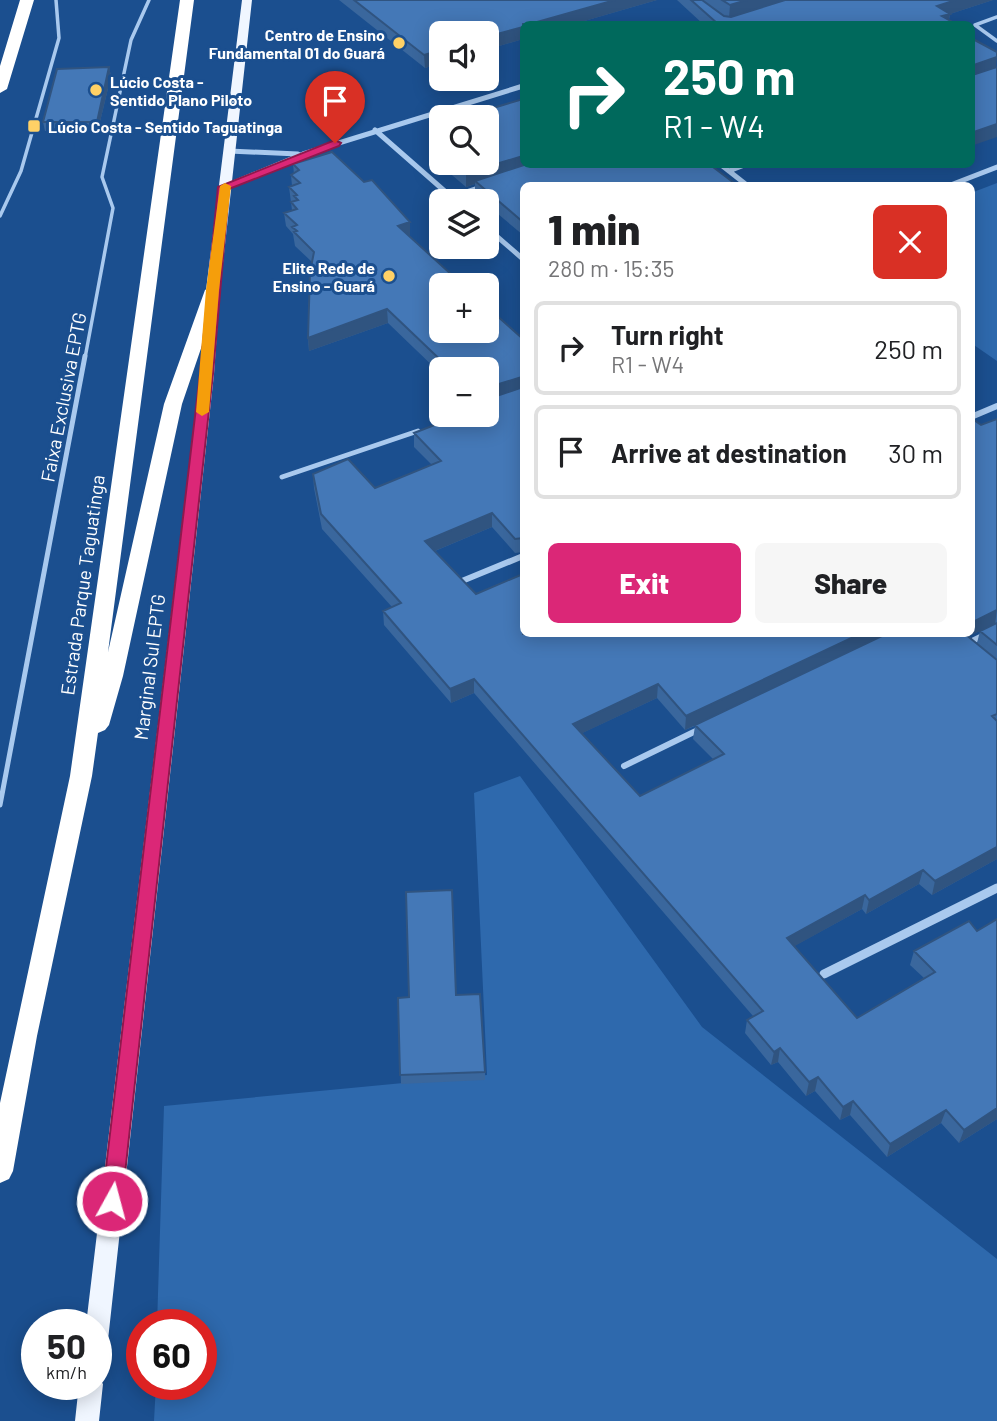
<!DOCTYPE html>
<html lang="en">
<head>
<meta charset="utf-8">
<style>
	body { margin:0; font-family:Barlow,sans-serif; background:#f6f6f6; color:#202124; height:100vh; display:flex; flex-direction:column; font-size:26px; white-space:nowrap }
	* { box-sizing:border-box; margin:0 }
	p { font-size:23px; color:#757577 }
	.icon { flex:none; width:38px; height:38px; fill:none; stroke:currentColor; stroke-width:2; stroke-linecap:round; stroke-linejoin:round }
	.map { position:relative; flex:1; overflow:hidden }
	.drawer { position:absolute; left:520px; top:182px; width:455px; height:455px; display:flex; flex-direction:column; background:#fff; border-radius:10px; box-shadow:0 4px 18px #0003 }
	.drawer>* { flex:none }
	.guide { position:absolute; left:520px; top:21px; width:455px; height:147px; border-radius:10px; box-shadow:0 4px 18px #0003; background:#00695c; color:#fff; overflow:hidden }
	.tools { position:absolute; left:429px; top:21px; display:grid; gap:14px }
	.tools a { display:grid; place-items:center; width:70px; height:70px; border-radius:10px; background:#fff; box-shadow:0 4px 18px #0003; font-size:35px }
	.speed { position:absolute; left:21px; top:1309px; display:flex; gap:14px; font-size:35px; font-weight:700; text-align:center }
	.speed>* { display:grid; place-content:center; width:91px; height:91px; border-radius:50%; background:#fff; box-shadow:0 4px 18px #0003; line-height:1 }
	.speed small { font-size:18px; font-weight:400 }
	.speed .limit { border:10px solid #d22; background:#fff; color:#111 }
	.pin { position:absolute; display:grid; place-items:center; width:60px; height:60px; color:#fff; margin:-72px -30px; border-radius:50% 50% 50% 0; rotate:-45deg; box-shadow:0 0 7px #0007 }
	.pin .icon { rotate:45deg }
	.me { position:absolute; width:77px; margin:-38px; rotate:7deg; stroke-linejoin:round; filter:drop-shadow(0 0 5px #0008) }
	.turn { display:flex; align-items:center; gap:24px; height:147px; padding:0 28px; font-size:32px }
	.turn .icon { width:91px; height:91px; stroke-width:2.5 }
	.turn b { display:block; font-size:49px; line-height:60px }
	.round { display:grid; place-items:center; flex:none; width:74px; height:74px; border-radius:10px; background:#f6f6f6 }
	.head { display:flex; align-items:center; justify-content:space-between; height:119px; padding:0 28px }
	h1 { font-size:42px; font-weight:800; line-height:52px }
	.action { display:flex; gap:14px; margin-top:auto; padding:14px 28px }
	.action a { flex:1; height:80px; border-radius:10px; background:#db2777; color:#fff; font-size:28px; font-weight:800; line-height:80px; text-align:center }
	.action a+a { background:#f6f6f6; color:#202124 }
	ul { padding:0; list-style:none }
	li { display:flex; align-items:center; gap:21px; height:94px; margin:0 14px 10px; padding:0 14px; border:4px solid #e0e0e0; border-radius:10px }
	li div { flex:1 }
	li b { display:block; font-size:26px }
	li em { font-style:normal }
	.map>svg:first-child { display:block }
	.green { fill:#2e69ad }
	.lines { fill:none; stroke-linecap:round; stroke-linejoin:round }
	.service-far1 { stroke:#a9c9ee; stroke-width:3.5 }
	.service { stroke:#a9c9ee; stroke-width:5 }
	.minor-far2 { stroke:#a9c9ee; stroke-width:5 }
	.minor-far1 { stroke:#a9c9ee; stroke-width:6 }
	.minor { stroke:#a9c9ee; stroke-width:9 }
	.primary { fill:#f0f6ff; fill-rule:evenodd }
	.motorway { fill:#fff; fill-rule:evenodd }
	.wall { fill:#3a679d; fill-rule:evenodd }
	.shaded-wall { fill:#305480 }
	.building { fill:#4478b7; stroke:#305480; stroke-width:2 }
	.route { fill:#db2777; stroke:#8e194d; stroke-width:2 }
	.slow { fill:#f59e0b }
	.poi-dot { fill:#ffd166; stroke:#1b4f8f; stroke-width:2.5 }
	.labels { text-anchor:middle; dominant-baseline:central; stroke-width:6; stroke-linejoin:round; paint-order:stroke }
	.far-poi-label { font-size:16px; font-weight:bold; fill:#fff; stroke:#1b4f8f; text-anchor:end }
	.street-label { font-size:19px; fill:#fff; stroke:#1b4f8f }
</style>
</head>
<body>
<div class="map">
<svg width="997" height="1421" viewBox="0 0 997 1421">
	<rect width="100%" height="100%" fill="#1b4f8f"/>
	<!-- green -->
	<path class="green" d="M997,183v178l-26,-18v-150z
		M520,776l182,251 295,232v162h-843l2,-37h45v-59h-44l7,-219 323,-31 -13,-282z"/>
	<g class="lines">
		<!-- service-far1 -->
		<path class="service-far1" d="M997,17l-22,8 22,16
			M0,216l21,-45 38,-133 -3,-38
			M85,358l28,-150 -11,-31 29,-137 18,-40"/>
		<!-- service -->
		<path class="service" d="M282,477l136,-46
			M0,805l85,-449"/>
		<!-- minor-far2 -->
		<path class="minor-far2" d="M375,130l81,71
			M229,151l69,3
			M720,164l28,22
			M729,171l18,-7
			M226,186l77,-32 220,-68
			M948,186l49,-19
			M451,197l33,-11
			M486,227l37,32"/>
		<!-- minor-far1 -->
		<path class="minor-far1" d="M971,417l26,-11
			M462,581l61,-25
			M966,644l31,-15
			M624,766l76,-37"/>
		<!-- minor -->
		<path class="minor" d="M824,974l173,-86"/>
		<!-- primary -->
		<path class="primary" d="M242,0h10l-32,290 -6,84 -106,966 -4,8 -8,3v-26h-10l114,-951 6,-84z
			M96,1375l7,9 -4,37h-24l4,-37h17z"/>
		<!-- motorway -->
		<path class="motorway" d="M20,0h14l-27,89 -7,4v-27z
			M180,0h14l-86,652 56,-248 41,-114 8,-5 8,5 -39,114 -59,272 -14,49 -4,5 -7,3 -6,43 -55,260 -24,135 -4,8 -9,4v-80l70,-327z"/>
	</g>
	<!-- wall -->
	<path class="wall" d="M339,0h318l-83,24h-51v15l-37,11v-17h-45v30l-16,5z
		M677,0h316l-43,14 -1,6 7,4h-253z
		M109,67l2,9 -13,54 -53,1 -2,-9z
		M441,124v23l-8,-7 -1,-13z
		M446,163h40l37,1 192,1 -192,21v49l-37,-31v-3h-3l-8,-6v-11l-9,3 -20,-17z
		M293,164l117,72h-1l114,103v213l-8,1 -23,-26 -57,24 41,43 47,40h448l10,-209 16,-6v440l-65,36 -13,-11 -53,30 -4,-5 -68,37 63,72 67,-40 -14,-13 4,-14 55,-30 28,198 -38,24 -18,-20 -54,34 -37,-42 -10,5 -25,-29 -9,5 -28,-34 -7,3 -26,-32 2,-13 6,-4 -279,-323 -23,10 -67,-78 -1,-14 9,-4 -70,-78 -8,-41 -1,-14 62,14 57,-23 -18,-18v-14l72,-18v-46h-45v5l-53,-51 -79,28 -1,-13 4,-76 -17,-16 -2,-12 -7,-8 -2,-13 8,-3 -3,-23 3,-1 -1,-11 3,-1zM995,624l-15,7 -3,12 -8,-7zM657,698l28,32 10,-4 -2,13 20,20 -73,37 -58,-63z
		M456,995l29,77v8l-84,4 -3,-86z"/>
	<!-- shaded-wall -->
	<path class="shaded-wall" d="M615,0h42l-83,24h-44z
		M747,0h42l-60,18 1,-13z
		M956,0h37l-43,14 -2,10 -11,-18z
		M523,27v12l-37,11v-13z
		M441,50v13l-16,5 -1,-13z
		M997,57l-1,12 -25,8v-11z
		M109,67l2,9 -13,54 -1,-8z
		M997,124v13l-26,9v-13z
		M523,156v8h16l-64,17v3l-9,3v-14z
		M410,222v14l-12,4v-14z
		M387,309l1,14 -79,28 -1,-13z
		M522,377l-1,14 -35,11v-14z
		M492,513v14l-67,28v-14z
		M997,610l-2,14 -28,13 1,-3h3v-11z
		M860,634h27l-202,96 1,-14z
		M474,679v14l-23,10 -1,-14z
		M658,684l-1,14 -85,40 1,-14z
		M997,847v12l-65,36 3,-14z
		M923,870l-4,14 -53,30 3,-14z
		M865,895l-3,14 -78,43 3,-14z
		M780,1048l-2,14 -7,3 3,-13z
		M818,1077l-3,14 -9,5 3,-14z
		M853,1101l-3,14 -10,5 3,-13z
		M997,1108v11l-38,24 5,-13z
		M946,1110l-5,13 -54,34 3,-13z"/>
	<!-- building -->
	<path class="building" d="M354,0h261l-85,24h-7v3l-37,10v-4h-45v17l-17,5z
		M691,0h11l22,16 7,1 54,-17h171l-19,6 13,8 -8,2 14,8h-238z
		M722,0h25l-17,5z
		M971,38l26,14v5l-26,9z
		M109,67l-12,55h-54l14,-53z
		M997,67v57l-26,9v-59l1,1z
		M523,99v57l-57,17 -13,-10h33v-46h-23z
		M441,124v10l-9,-7z
		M332,152l32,30 8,-2 38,42 -12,4 65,59h-22v46h45v-25l37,33v39l-1,-1 -36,11v-19h-36l-63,-60 -79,29 2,-66 4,-20 -20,-20 3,-1 -5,-4 5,-2 -13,-12 13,-4 -6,-7 7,-2 -4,-4 3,-1 -8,-8 11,-4 -9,-8 8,-5 -6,-6z
		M527,164h182l29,22h-215v36l-48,-41z
		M523,387v151l-8,1 -23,-26 -67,28 51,53 47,-20v60h337l-174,82 -28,-32 -85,40 67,72 84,-42 -29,-29 191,-91h79l32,26v54l-5,2 5,5v126l-62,34 -12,-11 -54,30 -4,-5 -78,43 70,80 78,-46 -21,-21 55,-30 8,10 20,-12v189l-33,22 -18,-20 -56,34 -37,-43 -10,6 -25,-30 -9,5 -29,-34 -6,4 -27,-32 16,-9 -289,-332 -24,10 -67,-78 18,-8 -80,-89 -8,-40 35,-15 27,29 66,-27 -27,-28 46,-18h26v-17l2,1z
		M971,418l10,7 16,-6v191l-26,13z
		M997,623v22l-17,-14z
		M452,890l4,105 24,-1 5,78 -85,3 -2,-77 11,-1 -3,-105z"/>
	<!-- route -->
	<path class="route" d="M335,140l6,3 -2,3 -110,43 -16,185 -91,827 -3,7 -7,2 -7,-2 -3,-7 98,-827 18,-187z"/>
	<!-- slow -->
	<path class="slow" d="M225,183l6,3 -12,104 -10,122 -7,4 -6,-4 10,-122 14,-104z"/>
	<!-- markers -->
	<g class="poi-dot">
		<circle cx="399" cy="43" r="7"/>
		<circle cx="96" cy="90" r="7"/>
		<rect x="27" y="119" width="14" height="14" rx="3.5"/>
		<circle cx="389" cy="276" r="7"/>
	</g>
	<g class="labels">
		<!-- far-poi labels -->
		<g class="far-poi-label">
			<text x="385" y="34">Centro de Ensino<tspan x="385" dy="18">Fundamental 01 do Guará</tspan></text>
			<text x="110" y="81" text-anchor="start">Lúcio Costa -<tspan x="110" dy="18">Sentido Plano Piloto</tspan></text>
			<text x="48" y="126" text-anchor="start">Lúcio Costa - Sentido Taguatinga</text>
			<text x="375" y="267">Elite Rede de<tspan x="375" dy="18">Ensino - Guará</tspan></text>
		</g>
		<!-- street labels -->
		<g class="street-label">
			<text transform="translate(63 397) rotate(-79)">Faixa Exclusiva EPTG</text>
			<text transform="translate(82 585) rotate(-82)">Estrada Parque Taguatinga</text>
			<text transform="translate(149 667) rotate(-83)">Marginal Sul EPTG</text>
		</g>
	</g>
</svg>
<div class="tools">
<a><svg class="icon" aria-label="sound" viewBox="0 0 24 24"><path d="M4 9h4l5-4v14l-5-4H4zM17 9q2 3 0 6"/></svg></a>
<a><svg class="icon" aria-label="search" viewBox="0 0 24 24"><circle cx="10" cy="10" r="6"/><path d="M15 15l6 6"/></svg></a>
<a><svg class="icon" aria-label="layers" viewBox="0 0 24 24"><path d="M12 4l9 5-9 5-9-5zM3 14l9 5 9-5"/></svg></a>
<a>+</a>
<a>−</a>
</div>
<div class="speed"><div>50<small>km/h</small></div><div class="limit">60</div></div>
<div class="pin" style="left:335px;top:143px;background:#d93025"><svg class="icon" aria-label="arrive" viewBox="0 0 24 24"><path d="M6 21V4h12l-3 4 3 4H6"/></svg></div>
<svg class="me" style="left:112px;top:1201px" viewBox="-20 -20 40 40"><circle r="17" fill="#db2777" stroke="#fff" stroke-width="3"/><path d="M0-11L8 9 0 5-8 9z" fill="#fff"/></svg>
<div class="guide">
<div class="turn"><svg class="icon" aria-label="right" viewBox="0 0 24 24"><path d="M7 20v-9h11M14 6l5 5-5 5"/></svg><div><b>250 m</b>R1 - W4</div></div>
</div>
<section class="drawer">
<div class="head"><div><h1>1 min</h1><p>280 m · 15:35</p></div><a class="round" style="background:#d93025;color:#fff"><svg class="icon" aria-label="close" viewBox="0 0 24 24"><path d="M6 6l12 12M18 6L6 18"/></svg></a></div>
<ul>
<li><svg class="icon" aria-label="right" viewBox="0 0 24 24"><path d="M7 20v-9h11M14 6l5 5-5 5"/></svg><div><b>Turn right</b><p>R1 - W4</p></div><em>250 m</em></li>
<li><svg class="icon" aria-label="arrive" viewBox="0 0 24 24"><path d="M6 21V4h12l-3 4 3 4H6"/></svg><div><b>Arrive at destination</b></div><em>30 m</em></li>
</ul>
<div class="action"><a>Exit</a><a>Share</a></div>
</section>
</div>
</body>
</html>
